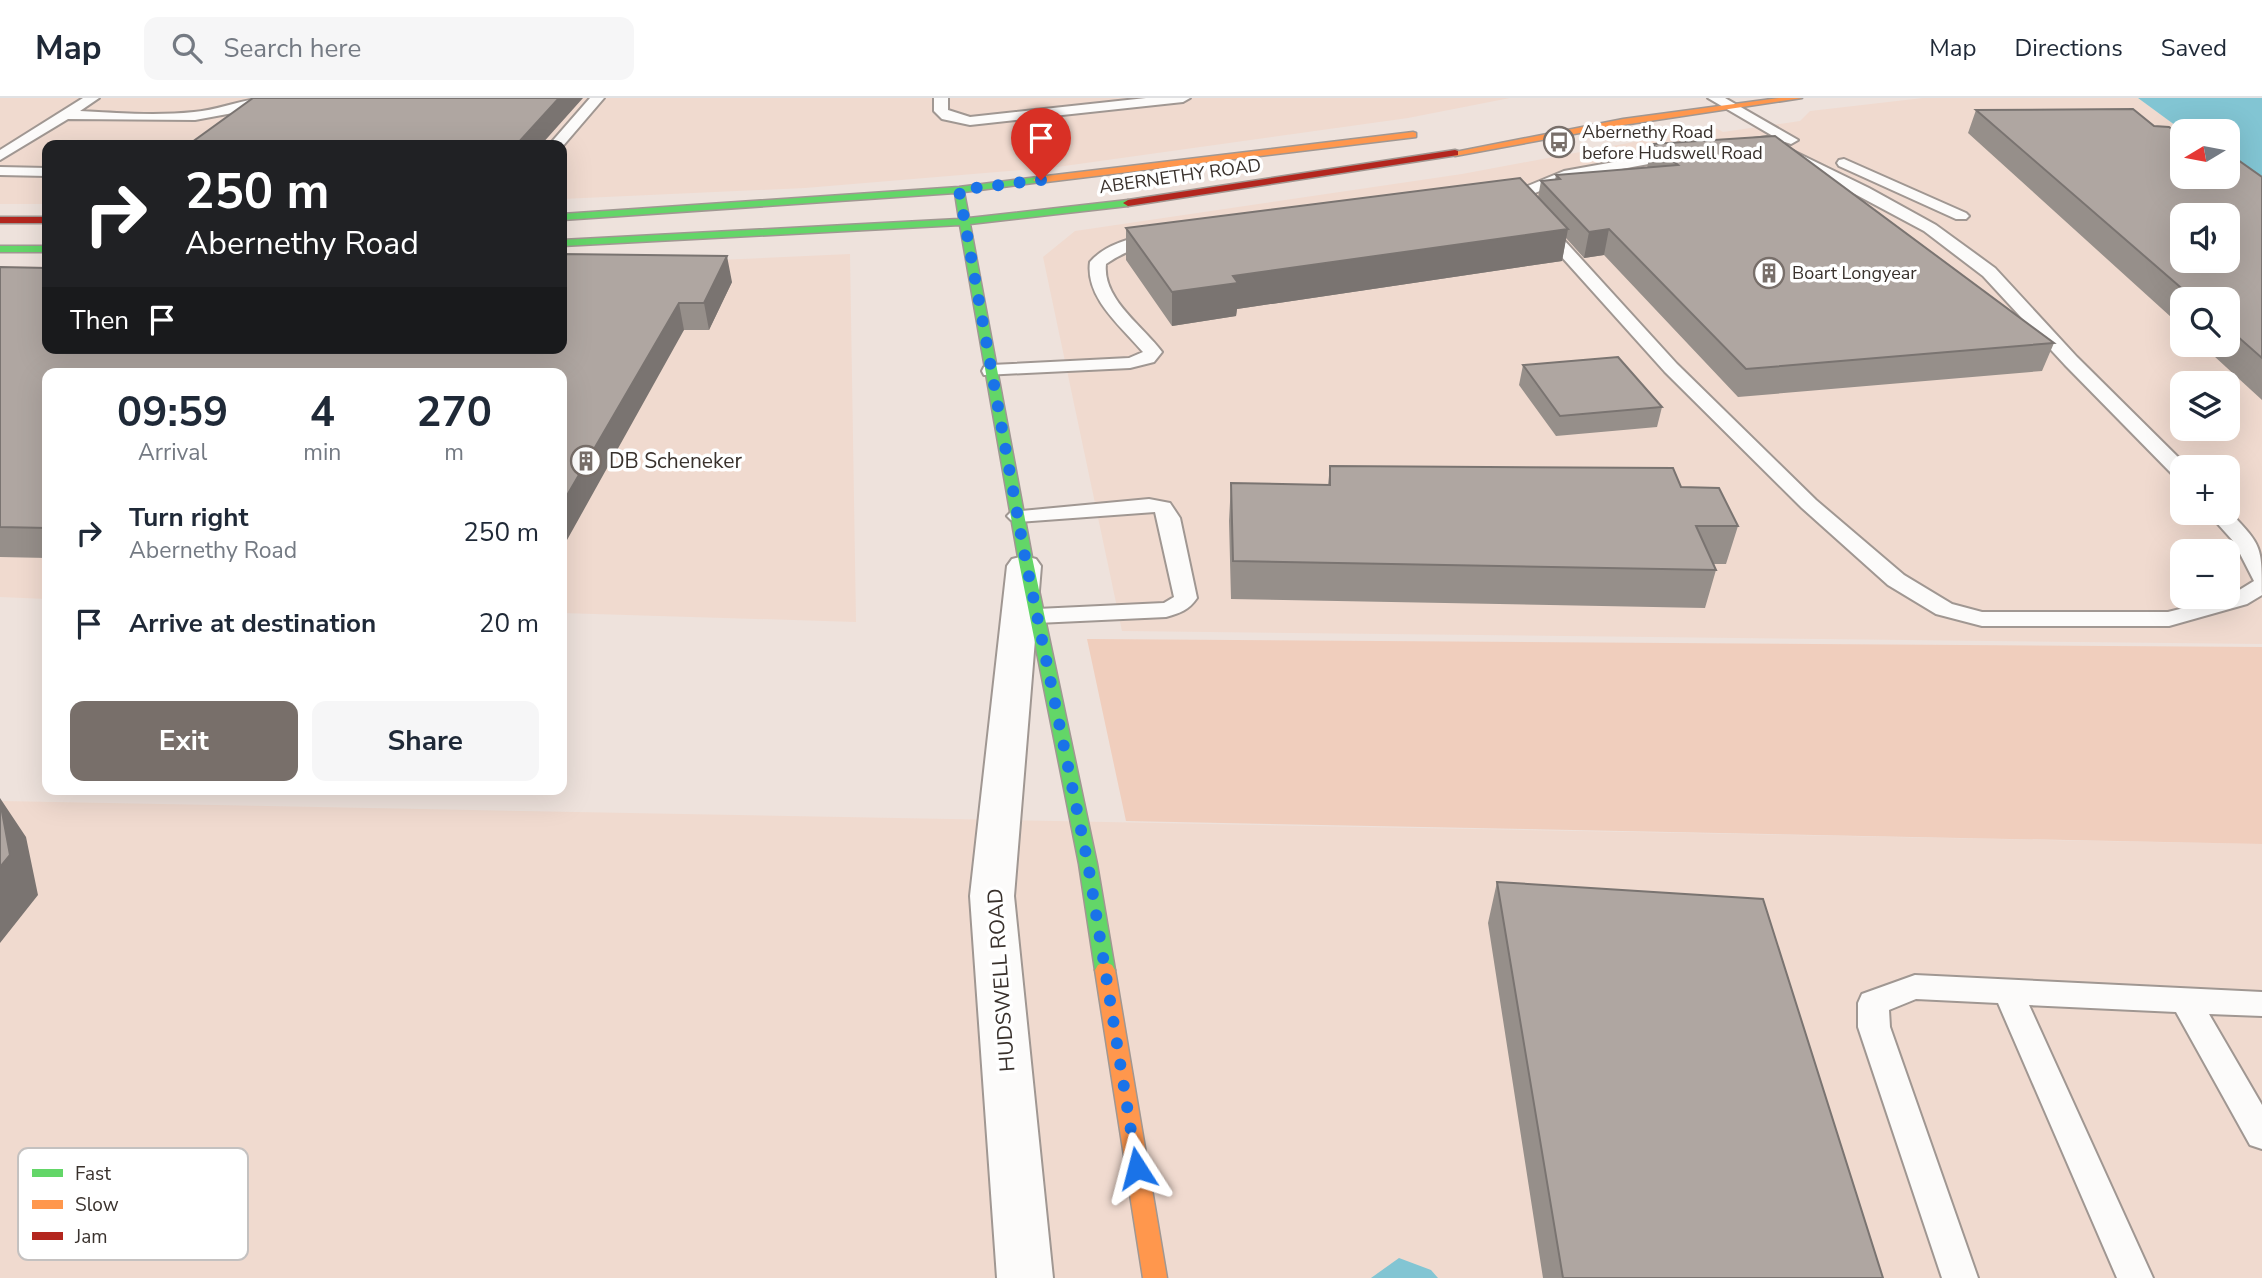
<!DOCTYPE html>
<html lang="en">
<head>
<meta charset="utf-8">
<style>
	body { margin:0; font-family:"Nunito Sans",sans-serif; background:#f6f6f7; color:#1f2937; height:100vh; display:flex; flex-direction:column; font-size:26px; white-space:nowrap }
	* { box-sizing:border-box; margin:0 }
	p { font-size:23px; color:#747a83 }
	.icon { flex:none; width:38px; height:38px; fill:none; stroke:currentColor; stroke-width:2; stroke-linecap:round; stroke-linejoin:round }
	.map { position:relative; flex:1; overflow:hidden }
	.sheet { position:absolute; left:42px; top:270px; width:525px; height:427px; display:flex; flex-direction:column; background:#fff; border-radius:14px; box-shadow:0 7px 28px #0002 }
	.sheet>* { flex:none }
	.banner { position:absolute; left:42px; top:42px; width:525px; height:214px; border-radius:14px; box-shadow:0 7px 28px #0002; background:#202124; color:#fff; overflow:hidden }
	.needle { width:46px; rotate:260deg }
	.buttons { position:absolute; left:2170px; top:21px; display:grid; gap:14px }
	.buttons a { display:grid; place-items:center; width:70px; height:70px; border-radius:14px; background:#fff; box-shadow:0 7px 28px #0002; font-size:35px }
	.pin { position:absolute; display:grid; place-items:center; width:60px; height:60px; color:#fff; margin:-72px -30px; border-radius:50% 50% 50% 0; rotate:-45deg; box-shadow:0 0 7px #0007 }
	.pin .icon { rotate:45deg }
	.me { position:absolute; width:77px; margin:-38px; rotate:351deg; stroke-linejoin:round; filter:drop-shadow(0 0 5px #0008) }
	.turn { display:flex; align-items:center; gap:24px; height:147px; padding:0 28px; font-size:32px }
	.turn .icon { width:91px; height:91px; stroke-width:2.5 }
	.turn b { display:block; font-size:49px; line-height:60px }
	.then { display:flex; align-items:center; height:66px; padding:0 28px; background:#0003; gap:14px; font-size:26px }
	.eta { display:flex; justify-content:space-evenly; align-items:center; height:119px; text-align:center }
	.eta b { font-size:42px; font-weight:700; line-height:49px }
	.primary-button { display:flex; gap:14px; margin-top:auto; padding:14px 28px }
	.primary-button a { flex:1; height:80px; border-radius:14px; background:#786f6a; color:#fff; font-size:28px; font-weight:700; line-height:80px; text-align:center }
	.primary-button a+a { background:#f6f6f7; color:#1f2937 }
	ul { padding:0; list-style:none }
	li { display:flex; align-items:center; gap:21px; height:91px; padding:0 28px }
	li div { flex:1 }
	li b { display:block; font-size:26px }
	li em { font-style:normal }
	header { display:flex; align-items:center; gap:42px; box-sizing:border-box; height:98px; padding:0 35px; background:#fff; border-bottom:2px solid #e0e1e3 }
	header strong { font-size:33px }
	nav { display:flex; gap:38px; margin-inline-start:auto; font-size:24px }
	.search { width:490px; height:63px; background:#f6f6f7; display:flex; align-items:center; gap:18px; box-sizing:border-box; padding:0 24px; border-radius:14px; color:#747a83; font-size:26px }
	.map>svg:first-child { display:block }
	.built { fill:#f0dacf; fill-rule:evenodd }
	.green { fill:#f0cebd }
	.water { fill:#82c5d3 }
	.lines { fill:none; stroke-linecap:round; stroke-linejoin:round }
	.lane-casing { stroke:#a09792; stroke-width:4 }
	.street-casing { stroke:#a09792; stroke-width:4 }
	.fast-casing { stroke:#a09792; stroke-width:3 }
	.slow-casing { stroke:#a09792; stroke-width:3 }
	.jam-casing { stroke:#a09792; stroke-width:3 }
	.lane { fill:#fcfbfa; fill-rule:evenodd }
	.street { fill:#fcfbfa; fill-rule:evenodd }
	.fast { fill:#63d668; fill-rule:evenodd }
	.slow { fill:#ff974d; fill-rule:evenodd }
	.jam { fill:#b3261e; fill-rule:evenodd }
	.wall { fill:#968f8a }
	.shaded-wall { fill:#7a7471 }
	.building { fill:#afa6a1; stroke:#7a7471; stroke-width:2; fill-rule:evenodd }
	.route { stroke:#1a73e8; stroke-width:12; stroke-dasharray:0 21.6 }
	.labels { text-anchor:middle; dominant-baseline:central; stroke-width:7; stroke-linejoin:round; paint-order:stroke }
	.far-poi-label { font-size:18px; fill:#39312c; stroke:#fff; text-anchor:start }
	.far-street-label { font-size:18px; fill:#39312c; stroke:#fff }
	.poi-label { font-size:21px; fill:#39312c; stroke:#fff; text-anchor:start }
	.street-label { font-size:21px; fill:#39312c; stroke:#fff }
	.key { fill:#fff; stroke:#c4c1c0; stroke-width:2 }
	.key-label { font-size:19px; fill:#39312c }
</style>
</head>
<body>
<header>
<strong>Map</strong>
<div class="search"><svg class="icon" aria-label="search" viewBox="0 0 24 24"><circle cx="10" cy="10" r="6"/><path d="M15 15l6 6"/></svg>Search here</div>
<nav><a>Map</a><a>Directions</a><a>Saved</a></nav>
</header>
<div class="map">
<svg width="2262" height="1180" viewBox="0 0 2262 1180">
	<rect width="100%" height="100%" fill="#eee2dc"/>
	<!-- built -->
	<path class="built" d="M0,0h1510l-102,20 -351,49 -252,21 -243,11v-54h-515v59h-47z
		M1923,0h215l45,33 -1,46h46l34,11v456l-1140,-13 -79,-374 32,-26 387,-57 252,-47 9,5 77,-11 10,-10zM2182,117h46v46h-46zM2182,201h46v46h-46zM2182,285h46v46h-46zM2182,369h46v46h-46zM2182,453h46v46h-46z
		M850,156l6,368 -294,-9v-240h-515v226l-47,-2v-331l47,1v81h515v-81z
		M0,703l2262,43v434h-2262z"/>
	<!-- green -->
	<path class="green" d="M1087,541l1175,8v197l-1136,-23z"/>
	<!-- water -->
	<path class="water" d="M2138,0h124v90l-34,-24v-33h-45z
		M1399,1160l32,12 7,8h-67z"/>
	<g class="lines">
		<!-- lane casing -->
		<g class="lane-casing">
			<path id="lane" d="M83,0h16l-19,13c38,2 76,5 114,1 26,-2 50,-14 75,-14l-20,12 -54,10 -127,-1 -68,41v-10z
				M590,0h14l-42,49 -13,-2z
				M934,0h14v12l22,7 176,-19h44l-7,4 -213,23 -28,-6 -8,-8z
				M1708,0h17l73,42 -7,4 -6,-2 -45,5v-6l33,-5z
				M1787,50l82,40 67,37 59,43 82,89 111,110h-6v12l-7,-2 -110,-112 -82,-89 -59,-45 -142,-76 -2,-3z
				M1681,52l5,1v6l-118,22 -33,14 -3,12 145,159 139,136 88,75 48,29 30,8h186l60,-15 26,-16 -20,-39 -26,-29h20v-3c34,36 34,35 34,85l-15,9 -78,22h-187l-46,-12 -48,-29 -86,-77 -137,-136 -149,-166 7,-18 41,-17z
				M1844,61l122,54 3,3 -3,3h-10l-117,-53 -2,-3 2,-3z
				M0,69l47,1v8l-47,-1z
				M1159,134l8,5 -2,3c-22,6 -41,11 -59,24 -4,35 37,62 56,88l-8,10 -24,6 -146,7 -2,-4 2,-4 7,-2 138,-7 14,-6c-21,-25 -58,-54 -53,-90 16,-19 46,-25 69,-30z
				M1149,401l21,4 10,15 17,80c-8,12 -17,15 -31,19l-129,6 -8,-2 -4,-5 4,-5 8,-2 127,-6 10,-6 -19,-85 -137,10 -7,-2 -4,-4 4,-4z
				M1915,877l347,17v24l-53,-2 53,91v44l-12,-4 -74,-133 -147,-7 124,273h-36l-119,-275 -82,-4 -27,11 1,17 88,251h-36l-84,-251v-24l4,-9z"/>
		</g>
		<!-- street casing -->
		<g class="street-casing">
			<path id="street" d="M1024,458l12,3 5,7 -27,330 39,382h-56l-27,-382 37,-330 5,-7z"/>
		</g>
		<!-- fast casing -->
		<g class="fast-casing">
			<path id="fast" d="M1038,79l5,3 -2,2 -77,10 5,26 159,-18 5,3 -5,3 -158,18 62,333 65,307 18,106 -3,5 -7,3 -7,-3 -3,-5 -16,-106 -61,-307 -58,-332 -398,21v-6l397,-21 -4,-26 -393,27v-6l397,-27z
				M0,148h47v6h-47z"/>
		</g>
		<!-- slow casing -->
		<g class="slow-casing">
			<path id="slow" d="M1779,0h23l-179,27 -168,31 -5,-3 173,-34z
				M1413,34l3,1v4l-378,46 -5,-3 5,-3z
				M1105,864l7,3 3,5 52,308h-24l-48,-308 3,-5z"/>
		</g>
		<!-- jam casing -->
		<g class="jam-casing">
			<path id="jam" d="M1455,52l3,1v4l-330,51 -5,-3 5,-3z
				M0,119h47v6h-47z"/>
		</g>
		<!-- lane -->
		<use href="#lane" class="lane"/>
		<!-- street -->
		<use href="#street" class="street"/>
		<!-- fast -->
		<use href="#fast" class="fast"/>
		<!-- slow -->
		<use href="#slow" class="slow"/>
		<!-- jam -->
		<use href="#jam" class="jam"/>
	</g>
	<!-- wall -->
	<path class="wall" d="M1976,12l178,16 28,11 80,40v223l-60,-55h26v-46h-46v28l-214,-194z
		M1652,46l402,199 -12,28 -304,26 -134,-142 -20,3 -18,-20 -4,23 -325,48 -1,7 -64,10 -46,-66v-32l412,-31 3,-16 14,-1 1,-5 91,-7z
		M0,169l732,15 -23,48h-25l-122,43h-515v185l-47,-1z
		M1523,267l139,42 -5,20 -101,9 -37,-51z
		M1330,368l351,21 57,39 -12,38h-12l2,6 -11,38 -474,-9 -2,-78 2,-38 97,2z
		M1497,784l386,396h-340l-55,-355z"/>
	<!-- shaded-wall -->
	<path class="shaded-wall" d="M559,0h24l-42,47h-32z
		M1568,131l-6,32 -325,48 -1,7 -64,10v-34l61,-16z
		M1609,131l-5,26 -20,3 5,-26z
		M727,158l5,26 -23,48 -5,-27z
		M679,205l5,27 -122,219v-45z
		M0,700l26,39 12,58 -38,48z"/>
	<!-- building -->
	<path class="building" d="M253,0h306l-41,45 -9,2h-321z
		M2133,11l21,17 15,1 13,10v40h46v-24l34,24v181l-34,-30v-29h-34l-218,-189zM2182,117h46v46h-46z
		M1775,38l279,207 -308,26 -137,-140 -20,3 -48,-51 19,-2 -4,-4 122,-10 -26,-21z
		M1520,80l48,51 -335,47 5,7 -66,9 -46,-64z
		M562,156l165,2 -23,47h-25l-117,201v-131h-515v155l-47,-1v-260l47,1v80h515z
		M1618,259l44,50 -102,9 -37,-51z
		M1330,368l343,2 8,19 38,1 19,38h-42l20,44 -483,-9 -2,-78 99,2z
		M0,703l10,54 -10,12z
		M1497,784l266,17 120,379h-320z"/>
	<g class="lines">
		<!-- route -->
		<path class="route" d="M1041,82l-82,10 66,367 63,307 49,304"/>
	</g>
	<!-- icons -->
	<defs>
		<g id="bus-ring" transform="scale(1.575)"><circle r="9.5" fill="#fff" stroke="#786f6a" stroke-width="1.5"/><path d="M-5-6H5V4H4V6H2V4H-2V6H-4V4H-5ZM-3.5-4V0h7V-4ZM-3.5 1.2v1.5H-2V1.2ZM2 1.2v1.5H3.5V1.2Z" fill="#786f6a"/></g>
		<g id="building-ring" transform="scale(1.575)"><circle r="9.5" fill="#fff" stroke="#786f6a" stroke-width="1.5"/><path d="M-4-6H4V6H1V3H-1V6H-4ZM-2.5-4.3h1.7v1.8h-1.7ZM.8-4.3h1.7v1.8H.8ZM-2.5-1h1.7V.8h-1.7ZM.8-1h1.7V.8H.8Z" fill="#786f6a"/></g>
	</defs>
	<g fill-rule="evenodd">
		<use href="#bus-ring" x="1559" y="44"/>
		<use href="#building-ring" x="1769" y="175"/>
		<use href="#building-ring" x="586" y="363"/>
	</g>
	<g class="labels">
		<!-- far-poi labels -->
		<g class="far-poi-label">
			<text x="1582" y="34">Abernethy Road<tspan x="1582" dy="21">before Hudswell Road</tspan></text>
			<text x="1792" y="175">Boart Longyear</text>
		</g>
		<!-- far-street labels -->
		<g class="far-street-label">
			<text transform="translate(1180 78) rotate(-8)">ABERNETHY ROAD</text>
		</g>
		<!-- poi labels -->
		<g class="poi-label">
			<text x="609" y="363">DB Scheneker</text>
		</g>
		<!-- street labels -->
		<g class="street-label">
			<text transform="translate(1001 882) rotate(-94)">HUDSWELL ROAD</text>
		</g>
	</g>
	<!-- legend -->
	<rect x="18" y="1050" width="230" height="112" rx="10" class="key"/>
	<rect x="32" y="1071" width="31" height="8" fill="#63d668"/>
	<rect x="32" y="1102" width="31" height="9" fill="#ff974d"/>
	<rect x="32" y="1134" width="31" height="8" fill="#b3261e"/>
	<g class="key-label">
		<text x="75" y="1082">Fast</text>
		<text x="75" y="1113">Slow</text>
		<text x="75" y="1145">Jam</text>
	</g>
</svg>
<div class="buttons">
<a><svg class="needle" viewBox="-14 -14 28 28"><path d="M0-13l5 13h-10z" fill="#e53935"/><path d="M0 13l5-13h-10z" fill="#747a83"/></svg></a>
<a><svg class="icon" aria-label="sound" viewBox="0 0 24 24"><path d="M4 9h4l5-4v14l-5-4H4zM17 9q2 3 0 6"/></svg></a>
<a><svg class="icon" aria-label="search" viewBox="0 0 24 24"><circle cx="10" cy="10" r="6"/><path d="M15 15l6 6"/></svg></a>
<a><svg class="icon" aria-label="layers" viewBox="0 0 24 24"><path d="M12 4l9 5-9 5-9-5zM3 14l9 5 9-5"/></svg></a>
<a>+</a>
<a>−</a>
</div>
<div class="pin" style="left:1041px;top:82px;background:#d93025"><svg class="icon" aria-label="arrive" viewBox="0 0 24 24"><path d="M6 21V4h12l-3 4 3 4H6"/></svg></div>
<svg class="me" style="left:1137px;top:1070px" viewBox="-20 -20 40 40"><path d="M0-17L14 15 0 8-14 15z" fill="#1a73e8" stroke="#fff" stroke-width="4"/></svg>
<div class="banner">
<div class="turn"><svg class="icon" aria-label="right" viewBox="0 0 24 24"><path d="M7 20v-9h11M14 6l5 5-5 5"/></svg><div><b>250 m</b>Abernethy Road</div></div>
<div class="then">Then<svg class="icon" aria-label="arrive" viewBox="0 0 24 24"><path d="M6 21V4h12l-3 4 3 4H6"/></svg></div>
</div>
<section class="sheet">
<div class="eta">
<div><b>09:59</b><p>Arrival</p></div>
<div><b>4</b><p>min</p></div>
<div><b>270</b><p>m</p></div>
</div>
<ul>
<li><svg class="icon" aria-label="right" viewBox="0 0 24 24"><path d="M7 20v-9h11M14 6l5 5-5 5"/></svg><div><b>Turn right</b><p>Abernethy Road</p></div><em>250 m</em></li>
<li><svg class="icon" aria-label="arrive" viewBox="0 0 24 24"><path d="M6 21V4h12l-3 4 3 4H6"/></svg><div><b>Arrive at destination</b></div><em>20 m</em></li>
</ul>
<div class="primary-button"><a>Exit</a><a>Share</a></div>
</section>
</div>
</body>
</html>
